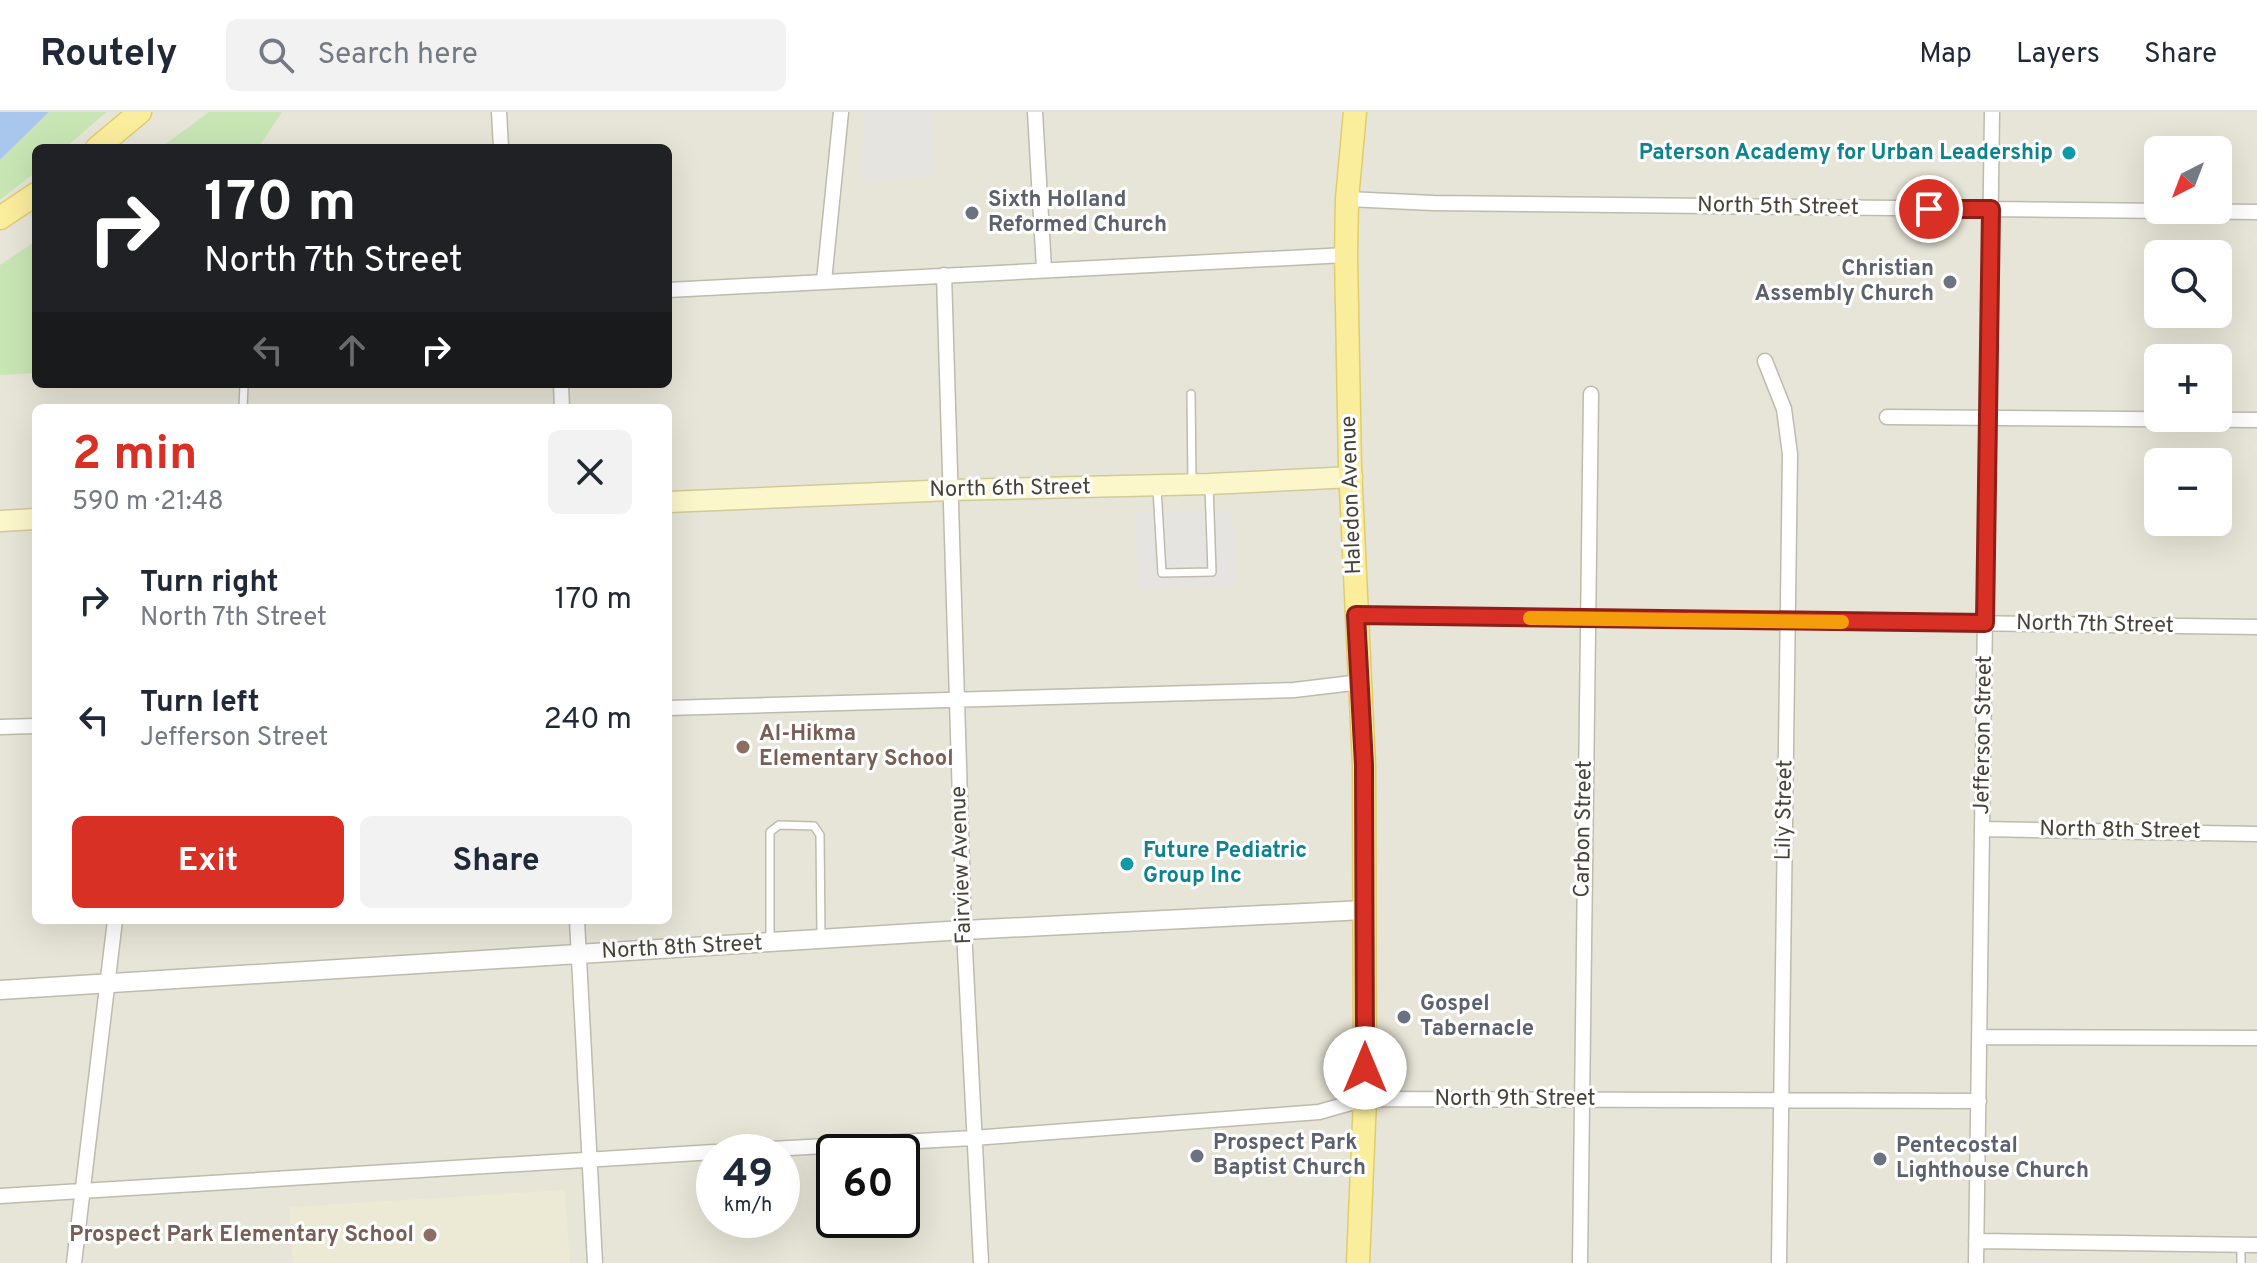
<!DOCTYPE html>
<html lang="en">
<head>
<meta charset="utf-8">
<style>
	body { margin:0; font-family:Overpass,sans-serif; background:#f2f2f3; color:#1f2937; height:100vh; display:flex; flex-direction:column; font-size:30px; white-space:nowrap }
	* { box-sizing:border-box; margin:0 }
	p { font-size:26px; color:#747a83 }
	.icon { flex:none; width:44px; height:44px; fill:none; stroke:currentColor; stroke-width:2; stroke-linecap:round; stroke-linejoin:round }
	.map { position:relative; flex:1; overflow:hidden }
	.panel { position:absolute; left:32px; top:292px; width:640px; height:520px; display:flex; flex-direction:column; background:#fff; border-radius:12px; box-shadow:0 8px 32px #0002 }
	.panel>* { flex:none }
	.banner { position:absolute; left:32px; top:32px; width:640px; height:244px; border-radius:12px; box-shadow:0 8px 32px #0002; background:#202124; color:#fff; overflow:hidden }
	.needle { width:52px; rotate:222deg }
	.buttons { position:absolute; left:2144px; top:24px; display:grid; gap:16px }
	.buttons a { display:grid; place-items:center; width:88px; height:88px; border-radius:12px; background:#fff; box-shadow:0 8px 32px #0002; font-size:40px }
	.speed { position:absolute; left:696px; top:1022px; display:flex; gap:16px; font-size:40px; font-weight:700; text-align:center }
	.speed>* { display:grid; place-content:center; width:104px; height:104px; border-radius:50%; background:#fff; box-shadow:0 8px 32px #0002; line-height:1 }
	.speed small { font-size:20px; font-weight:400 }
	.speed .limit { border:4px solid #111; border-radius:12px; background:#fff; color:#111 }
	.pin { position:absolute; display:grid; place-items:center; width:68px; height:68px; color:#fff; margin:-34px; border:4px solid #fff; border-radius:50%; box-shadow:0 2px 8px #0007 }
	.me { position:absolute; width:88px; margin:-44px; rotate:0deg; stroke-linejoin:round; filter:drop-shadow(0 0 6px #0008) }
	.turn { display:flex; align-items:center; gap:28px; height:168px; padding:0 40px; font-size:36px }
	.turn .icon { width:104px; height:104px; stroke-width:2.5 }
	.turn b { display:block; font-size:56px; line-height:68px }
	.lanes { display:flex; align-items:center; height:76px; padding:0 40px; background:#0003; justify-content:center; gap:40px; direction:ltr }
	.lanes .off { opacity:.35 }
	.round { display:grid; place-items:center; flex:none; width:84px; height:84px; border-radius:12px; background:#f2f2f3 }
	.overview { display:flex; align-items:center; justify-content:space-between; height:136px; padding:0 40px }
	h1 { font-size:48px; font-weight:700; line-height:60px; color:#d93025 }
	.button { display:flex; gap:16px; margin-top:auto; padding:16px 40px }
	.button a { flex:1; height:92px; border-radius:12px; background:#d93025; color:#fff; font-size:32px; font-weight:700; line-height:92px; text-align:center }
	.button a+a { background:#f2f2f3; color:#1f2937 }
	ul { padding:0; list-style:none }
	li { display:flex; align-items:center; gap:24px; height:120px; padding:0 40px }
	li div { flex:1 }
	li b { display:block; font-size:30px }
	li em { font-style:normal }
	header { display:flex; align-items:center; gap:48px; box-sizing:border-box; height:112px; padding:0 40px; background:#fff; border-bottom:2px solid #e0e1e3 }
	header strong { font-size:38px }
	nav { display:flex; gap:44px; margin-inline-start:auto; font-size:28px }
	.search { width:560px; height:72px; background:#f2f2f3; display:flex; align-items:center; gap:20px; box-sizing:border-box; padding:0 28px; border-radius:12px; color:#747a83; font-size:30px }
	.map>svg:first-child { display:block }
	.residential { fill:#e7e5d7; fill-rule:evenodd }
	.education { fill:#ece9d4 }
	.green { fill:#c8e6b4 }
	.parking { fill:#e5e4e0 }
	.water { fill:#a9c7ed }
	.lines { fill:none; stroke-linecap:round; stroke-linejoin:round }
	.service-casing { stroke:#bfbbac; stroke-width:10 }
	.minor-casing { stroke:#bfbbac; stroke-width:17 }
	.tertiary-casing { stroke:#bfbbac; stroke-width:21 }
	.secondary-casing { stroke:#d1cb9a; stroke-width:23 }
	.primary-casing { stroke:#dfcd6c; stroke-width:25 }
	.service { stroke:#fff; stroke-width:7 }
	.minor { stroke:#fff; stroke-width:14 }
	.tertiary { stroke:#fff; stroke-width:18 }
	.secondary { stroke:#fcf7cb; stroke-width:20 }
	.primary { stroke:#faed9c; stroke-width:22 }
	.route-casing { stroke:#8d1f18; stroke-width:20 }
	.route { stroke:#d93025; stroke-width:14 }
	.slow { stroke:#f59e0b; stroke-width:14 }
	.culture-dot { fill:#0f9aa8; stroke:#fff; stroke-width:3 }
	.worship-dot { fill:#6b7280; stroke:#fff; stroke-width:3 }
	.education-dot { fill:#8d6e63; stroke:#fff; stroke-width:3 }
	.labels { text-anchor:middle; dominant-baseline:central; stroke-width:6; stroke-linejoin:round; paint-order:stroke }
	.culture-label { font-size:22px; font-weight:bold; fill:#0d838f; stroke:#fff; text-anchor:end }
	.worship-label { font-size:22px; font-weight:bold; fill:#5b616d; stroke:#fff; text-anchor:start }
	.street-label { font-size:22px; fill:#474338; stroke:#fff }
	.education-label { font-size:22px; font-weight:bold; fill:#785e54; stroke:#fff; text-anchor:start }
</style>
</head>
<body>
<header>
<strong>Routely</strong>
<div class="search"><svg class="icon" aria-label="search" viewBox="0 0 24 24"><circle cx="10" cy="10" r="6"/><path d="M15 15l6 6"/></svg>Search here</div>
<nav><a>Map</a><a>Layers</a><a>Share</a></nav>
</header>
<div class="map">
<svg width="2257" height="1151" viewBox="0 0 2257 1151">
	<rect width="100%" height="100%" fill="#f4f2e9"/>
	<!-- residential -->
	<path class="residential" d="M107,0h2150v1151h-2257v-1063l36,-28v212h632v-236h-603zM2158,38h60v60h-60zM2158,142h60v60h-60zM2158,246h60v60h-60zM36,296h632v512h-632zM2158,350h60v60h-60zM714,1040h68v68h-68zM834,1040h68v68h-68z"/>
	<!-- education -->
	<path class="education" d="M565,1078l5,73h-277l-4,-56z"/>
	<!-- green -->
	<path class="green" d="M49,0h58l-42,36h-29v24l-36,28v-40z
		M209,0h73l-24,36h-98z
		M36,129v132l-36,2v-110z"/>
	<!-- parking -->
	<path class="parking" d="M865,0h67l3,64 -76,4z
		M1232,397l3,77 -97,4 -3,-78z"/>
	<!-- water -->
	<path class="water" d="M0,0h49l-49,48z"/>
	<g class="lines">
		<!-- service casing -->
		<g class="service-casing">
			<path id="service" d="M1191,282l1,88
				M243,296l1,-24
				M1157,376l5,85 50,-1 -3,-87
				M770,828v-108l9,-7 35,1 6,9 1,102
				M2241,1151v-18"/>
		</g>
		<!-- minor casing -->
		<g class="minor-casing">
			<path id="minor" d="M499,0l2,36
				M1035,0l9,157
				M1347,87l86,4 824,9
				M944,163l20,655 17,333
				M824,169l17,-169
				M668,178l678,-35
				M1765,249l19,48 6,45 -11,809
				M561,272l1,24
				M1887,305l370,3
				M1356,503l901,12
				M668,596l626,-18 67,-8
				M0,615l36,-1
				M1983,717l274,5
				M577,808l18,343
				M1980,925l277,1
				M717,1040l256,-14 346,-26 46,-13 614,2
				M0,1084l714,-44
				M1976,1129l281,4
				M74,1151l41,-343
				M1580,1151l11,-869
				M1976,1151l16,-1151"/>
		</g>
		<!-- tertiary casing -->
		<g class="tertiary-casing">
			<path id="tertiary" d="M0,878l964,-60 400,-20"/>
		</g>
		<!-- secondary casing -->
		<g class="secondary-casing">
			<path id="secondary" d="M668,390l284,-12 257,-6 143,-7
				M0,409l36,-2"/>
		</g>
		<!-- primary casing -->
		<g class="primary-casing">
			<path id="primary" d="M1355,0l-8,87 -1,56 4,212 14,298 1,334 -7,164
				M97,36l43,-36
				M0,106l36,-24"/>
		</g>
		<!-- service -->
		<use href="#service" class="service"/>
		<!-- minor -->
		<use href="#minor" class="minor"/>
		<!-- tertiary -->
		<use href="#tertiary" class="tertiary"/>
		<!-- secondary -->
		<use href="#secondary" class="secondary"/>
		<!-- primary -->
		<use href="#primary" class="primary"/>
	</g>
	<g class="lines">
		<!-- route casing -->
		<g class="route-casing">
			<path id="route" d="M1365,956l-1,-303 -8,-150 629,8 6,-414h-62"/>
		</g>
		<!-- route -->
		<use href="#route" class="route"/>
		<!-- slow -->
		<path class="slow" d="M1530,506l312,4"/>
	</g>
	<!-- markers -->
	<g class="culture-dot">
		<circle cx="2069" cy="41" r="8"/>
		<circle cx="1127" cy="752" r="8"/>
	</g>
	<g class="worship-dot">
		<circle cx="972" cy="101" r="8"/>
		<circle cx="1950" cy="170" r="8"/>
		<circle cx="1404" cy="905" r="8"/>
		<circle cx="1197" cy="1044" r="8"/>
		<circle cx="1880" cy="1047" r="8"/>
	</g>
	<g class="education-dot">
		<circle cx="743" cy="635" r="8"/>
		<circle cx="430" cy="1123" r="8"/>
	</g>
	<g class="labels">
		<!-- culture labels -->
		<g class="culture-label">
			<text x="2053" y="41">Paterson Academy for Urban Leadership</text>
			<text x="1143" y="739" text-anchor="start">Future Pediatric<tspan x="1143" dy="25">Group Inc</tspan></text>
		</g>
		<!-- worship labels -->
		<g class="worship-label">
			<text x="988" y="88">Sixth Holland<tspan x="988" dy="25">Reformed Church</tspan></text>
			<text x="1934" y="157" text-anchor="end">Christian<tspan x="1934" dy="25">Assembly Church</tspan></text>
			<text x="1420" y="892">Gospel<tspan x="1420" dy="25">Tabernacle</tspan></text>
			<text x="1213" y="1031">Prospect Park<tspan x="1213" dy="25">Baptist Church</tspan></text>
			<text x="1896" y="1034">Pentecostal<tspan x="1896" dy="25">Lighthouse Church</tspan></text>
		</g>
		<!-- street labels -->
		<g class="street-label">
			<text transform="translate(1778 95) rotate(1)">North 5th Street</text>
			<text transform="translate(1010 377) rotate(-1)">North 6th Street</text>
			<text transform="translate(1352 383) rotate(-92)">Haledon Avenue</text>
			<text transform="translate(2095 513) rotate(1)">North 7th Street</text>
			<text transform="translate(1984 623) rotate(-89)">Jefferson Street</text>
			<text transform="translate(1785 698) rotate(-89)">Lily Street</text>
			<text transform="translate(1584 717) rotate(-89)">Carbon Street</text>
			<text transform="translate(2120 719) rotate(1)">North 8th Street</text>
			<text transform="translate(962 753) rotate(-92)">Fairview Avenue</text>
			<text transform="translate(682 836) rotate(-3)">North 8th Street</text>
			<text x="1515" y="987">North 9th Street</text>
		</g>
		<!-- education labels -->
		<g class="education-label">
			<text x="759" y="622">Al-Hikma<tspan x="759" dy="25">Elementary School</tspan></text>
			<text x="414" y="1123" text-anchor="end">Prospect Park Elementary School</text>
		</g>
	</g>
</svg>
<div class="buttons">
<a><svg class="needle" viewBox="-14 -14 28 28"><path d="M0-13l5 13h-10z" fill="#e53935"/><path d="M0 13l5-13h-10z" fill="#747a83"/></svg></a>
<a><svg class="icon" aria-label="search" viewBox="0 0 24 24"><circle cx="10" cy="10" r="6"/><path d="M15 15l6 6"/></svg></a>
<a>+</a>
<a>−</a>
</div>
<div class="speed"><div>49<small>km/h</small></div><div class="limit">60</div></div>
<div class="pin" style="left:1929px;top:97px;background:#d93025"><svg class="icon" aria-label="arrive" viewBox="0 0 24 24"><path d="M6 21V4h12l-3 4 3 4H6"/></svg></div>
<svg class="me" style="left:1365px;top:956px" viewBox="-20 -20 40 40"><circle r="19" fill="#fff"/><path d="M0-13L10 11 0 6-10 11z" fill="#d93025"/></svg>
<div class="banner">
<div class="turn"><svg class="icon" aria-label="right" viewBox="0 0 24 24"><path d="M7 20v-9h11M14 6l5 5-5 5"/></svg><div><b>170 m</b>North 7th Street</div></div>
<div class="lanes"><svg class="icon off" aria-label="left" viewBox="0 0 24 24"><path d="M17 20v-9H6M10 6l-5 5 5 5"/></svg><svg class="icon off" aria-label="ahead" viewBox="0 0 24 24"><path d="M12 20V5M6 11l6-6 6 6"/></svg><svg class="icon" aria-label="right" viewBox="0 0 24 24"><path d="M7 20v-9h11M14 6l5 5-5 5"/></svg></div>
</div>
<section class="panel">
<div class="overview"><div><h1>2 min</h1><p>590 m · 21:48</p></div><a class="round"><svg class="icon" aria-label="close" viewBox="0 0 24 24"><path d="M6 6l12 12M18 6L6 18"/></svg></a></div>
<ul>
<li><svg class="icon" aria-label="right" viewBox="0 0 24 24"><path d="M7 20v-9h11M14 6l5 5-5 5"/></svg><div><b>Turn right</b><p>North 7th Street</p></div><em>170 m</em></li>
<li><svg class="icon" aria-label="left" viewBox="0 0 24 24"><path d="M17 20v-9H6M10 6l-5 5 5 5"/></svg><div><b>Turn left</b><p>Jefferson Street</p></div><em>240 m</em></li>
</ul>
<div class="button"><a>Exit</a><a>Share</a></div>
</section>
</div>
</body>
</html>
